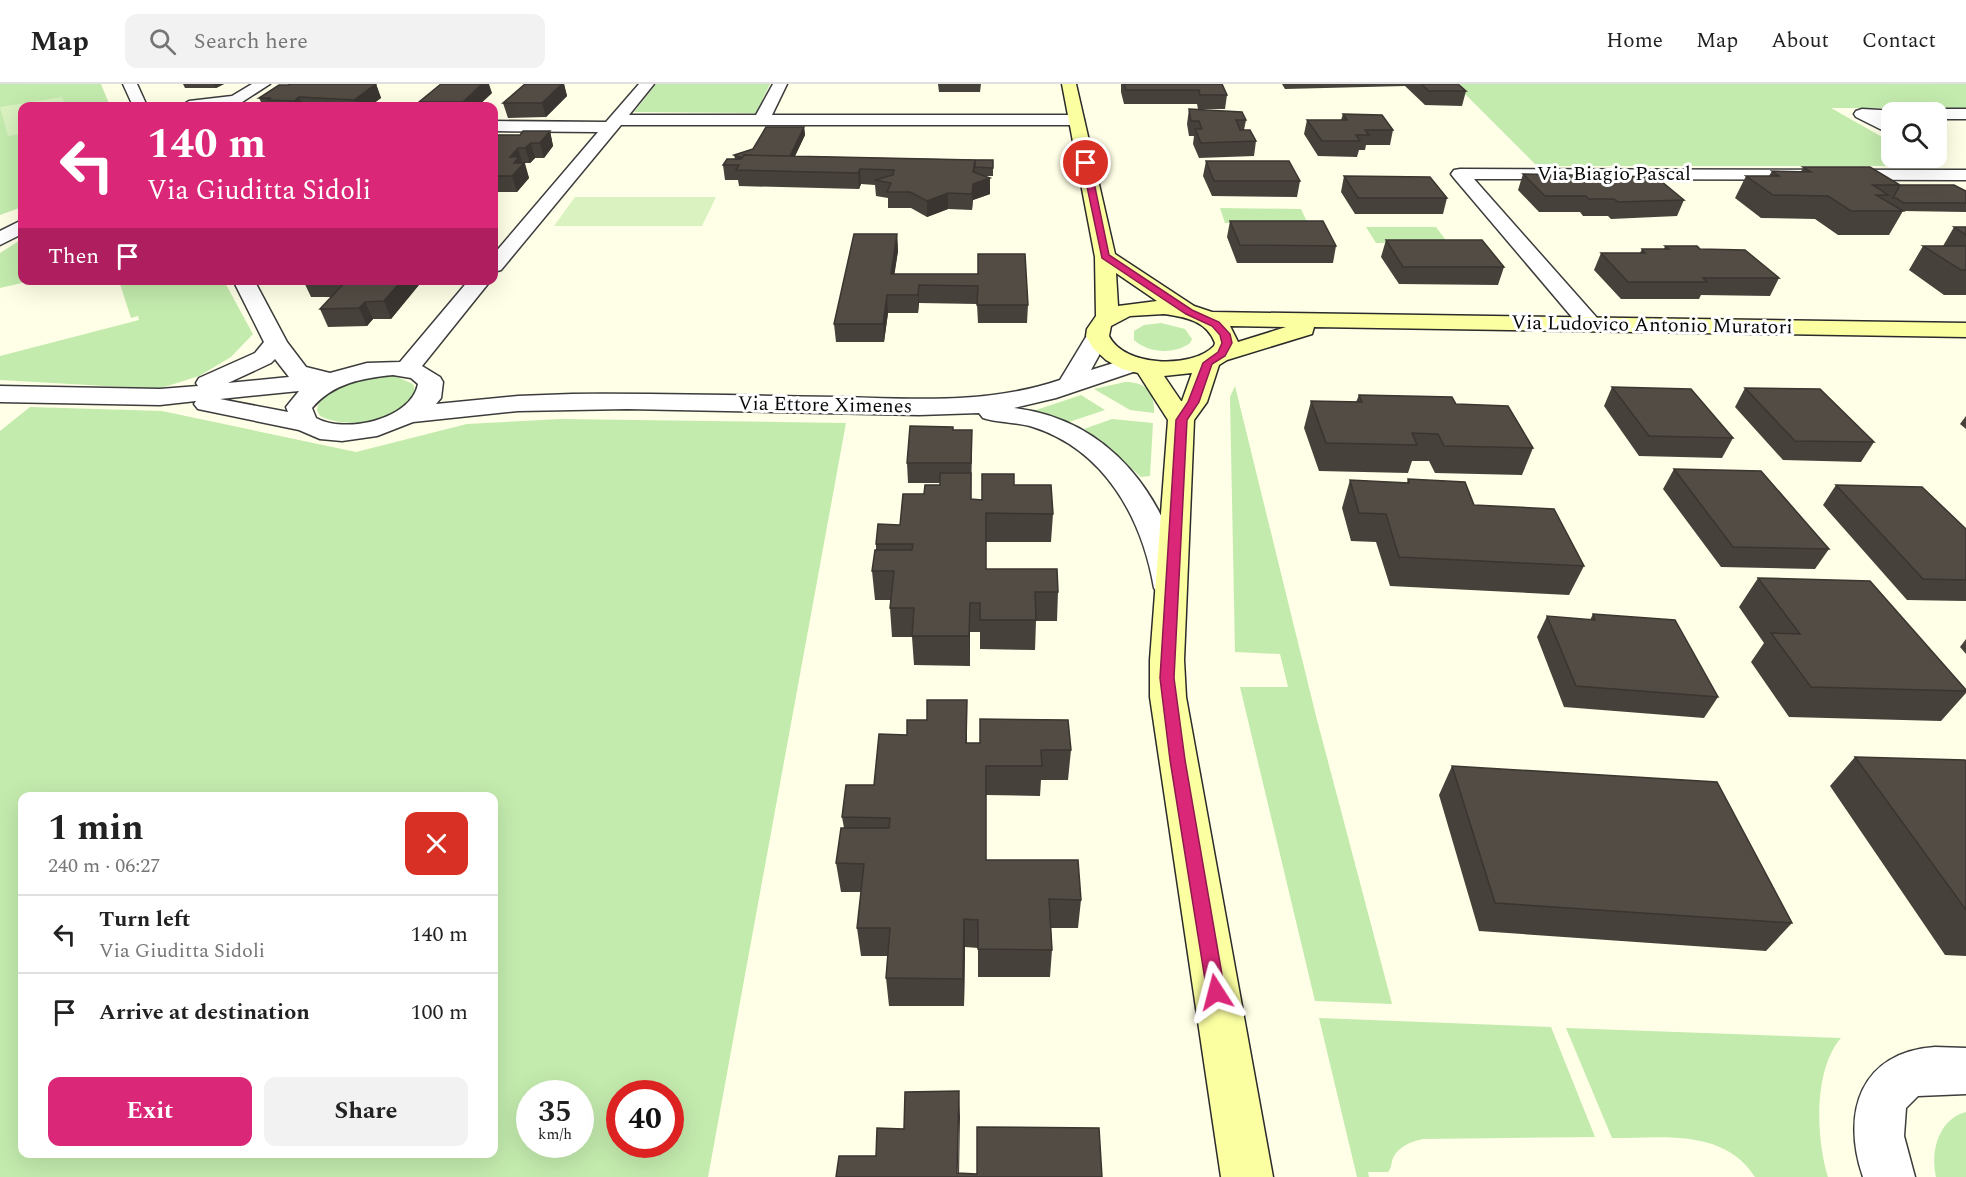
<!DOCTYPE html>
<html lang="en">
<head>
<meta charset="utf-8">
<style>
	body { margin:0; font-family:Spectral,serif; background:#f2f2f2; color:#222; height:100vh; display:flex; flex-direction:column; font-size:22px; white-space:nowrap }
	* { box-sizing:border-box; margin:0 }
	p { font-size:20px; color:#767676 }
	.icon { flex:none; width:33px; height:33px; fill:none; stroke:currentColor; stroke-width:2; stroke-linecap:round; stroke-linejoin:round }
	.map { position:relative; flex:1; overflow:hidden }
	.sheet { position:absolute; left:18px; top:708px; width:480px; height:366px; display:flex; flex-direction:column; background:#fff; border-radius:12px; box-shadow:0 6px 24px #0002 }
	.sheet>* { flex:none }
	.guide { position:absolute; left:18px; top:18px; width:480px; height:183px; border-radius:12px; box-shadow:0 6px 24px #0002; background:#db2777; color:#fff; overflow:hidden }
	.buttons { position:absolute; left:1881px; top:18px; display:grid; gap:12px }
	.buttons a { display:grid; place-items:center; width:66px; height:66px; border-radius:12px; background:#fff; box-shadow:0 6px 24px #0002; font-size:30px }
	.speed { position:absolute; left:516px; top:996px; display:flex; gap:12px; font-size:30px; font-weight:700; text-align:center }
	.speed>* { display:grid; place-content:center; width:78px; height:78px; border-radius:50%; background:#fff; box-shadow:0 6px 24px #0002; line-height:1 }
	.speed small { font-size:15px; font-weight:400 }
	.speed .limit { border:9px solid #d22; background:#fff; color:#111 }
	.pin { position:absolute; display:grid; place-items:center; width:51px; height:51px; color:#fff; margin:-26px; border:3px solid #fff; border-radius:50%; box-shadow:0 2px 6px #0007 }
	.me { position:absolute; width:66px; margin:-33px; rotate:351deg; stroke-linejoin:round; filter:drop-shadow(0 0 4px #0008) }
	.turn { display:flex; align-items:center; gap:21px; height:126px; padding:0 30px; font-size:27px }
	.turn .icon { width:78px; height:78px; stroke-width:2.5 }
	.turn b { display:block; font-size:42px; line-height:51px }
	.then { display:flex; align-items:center; height:57px; padding:0 30px; background:#0003; gap:12px; font-size:22px }
	.round { display:grid; place-items:center; flex:none; width:63px; height:63px; border-radius:12px; background:#f2f2f2 }
	.headline { display:flex; align-items:center; justify-content:space-between; height:102px; padding:0 30px }
	h1 { font-size:36px; font-weight:700; line-height:45px }
	.primary-button { display:flex; gap:12px; margin-top:auto; padding:12px 30px }
	.primary-button a { flex:1; height:69px; border-radius:12px; background:#db2777; color:#fff; font-size:24px; font-weight:700; line-height:69px; text-align:center }
	.primary-button a+a { background:#f2f2f2; color:#222 }
	ul { padding:0; list-style:none }
	li { display:flex; align-items:center; gap:18px; height:78px; padding:0 30px; border-top:2px solid #e0e0e0 }
	li div { flex:1 }
	li b { display:block; font-size:22px }
	li em { font-style:normal }
	header { display:flex; align-items:center; gap:36px; box-sizing:border-box; height:84px; padding:0 30px; background:#fff; border-bottom:2px solid #e0e0e0 }
	header strong { font-size:28px }
	nav { display:flex; gap:33px; margin-inline-start:auto; font-size:21px }
	.search { width:420px; height:54px; background:#f2f2f2; display:flex; align-items:center; gap:15px; box-sizing:border-box; padding:0 21px; border-radius:12px; color:#767676; font-size:22px }
	.map>svg:first-child { display:block }
	.green { fill:#c4ebae; fill-rule:evenodd }
	.pitch { fill:#d9f2c0 }
	.lines { fill:none; stroke-linecap:round; stroke-linejoin:round }
	.street-casing { stroke:#3c3c3c; stroke-width:3 }
	.secondary-casing { stroke:#2b2b2b; stroke-width:3 }
	.street { fill:#fff; fill-rule:evenodd }
	.secondary { fill:#fbffa1; fill-rule:evenodd }
	.wall { fill:#47413b }
	.shaded-wall { fill:#3a3530 }
	.building { fill:#534c45; stroke:#3a3530; stroke-width:1.5 }
	.route { fill:#db2777; stroke:#8e194d; stroke-width:1.5 }
	.labels { text-anchor:middle; dominant-baseline:central; stroke-width:6; stroke-linejoin:round; paint-order:stroke }
	.far-street-label { font-size:20px; fill:#090909; stroke:#fff }
</style>
</head>
<body>
<header>
<strong>Map</strong>
<div class="search"><svg class="icon" aria-label="search" viewBox="0 0 24 24"><circle cx="10" cy="10" r="6"/><path d="M15 15l6 6"/></svg>Search here</div>
<nav><a>Home</a><a>Map</a><a>About</a><a>Contact</a></nav>
</header>
<div class="map">
<svg width="1966" height="1093" viewBox="0 0 1966 1093">
	<rect width="100%" height="100%" fill="#fffee6"/>
	<!-- green -->
	<path class="green" d="M0,0h101l9,22h-88v101l-22,8z
		M656,0h114l-14,29 -122,-1z
		M1455,0h511v24h-135l60,34 1,16h26l16,8h-397z
		M1220,124l81,1 7,15 -83,-1z
		M1366,143h70l12,16h-72z
		M22,155v7l-2,1 2,33 4,2 -26,6v-35z
		M119,197h105l29,53 -22,23 -32,19 -41,13 -158,-9v-24l139,-36 -1,-4 -7,2z
		M1161,239l24,6 7,10 -2,4c-16,12 -42,10 -56,-3v-9l10,-6z
		M381,292h14l18,8 2,6c-13,32 -67,40 -95,26l-3,-6c4,-26 42,-30 64,-34z
		M1125,298c21,0 30,10 29,31l-24,-3 -36,-21z
		M1235,302l81,330 76,288 -77,-3 -75,-314h48l-8,-33 -45,-2 -5,-255z
		M1081,311l24,15 -36,12 -36,-11z
		M30,323l132,4 194,41 111,-28 94,-5 285,4 -138,754h-708v-746zM22,712h472v358h-472zM530,1010h50v50h-50zM620,1010h50v50h-50z
		M1112,335l41,4 -3,53 -9,1 -34,-31 -23,-17z
		M1319,934l232,9 44,110 -172,2c-11,2 -24,7 -30,19 -2,5 -1,9 -5,14h-20l1,5h-12z
		M1566,944l275,10c-28,32 -25,101 -13,139h-73c-31,-49 -93,-39 -143,-39z
		M1966,1028v65h-30c-6,-26 3,-58 30,-65z"/>
	<!-- pitch -->
	<path class="pitch" d="M62,13l4,9h-44v28l-14,2 -8,-29z
		M575,113h141l-14,29h-148z"/>
	<g class="lines">
		<!-- street casing -->
		<g class="street-casing">
			<path id="street" d="M123,0h14l10,22h-14z
				M252,0h18l-34,22h-55l8,-5 43,-5z
				M639,0h15l-25,31h127l17,-31h14l-15,31h304l8,5 -8,5h-455l-120,145 -7,2v-18l104,-122 -104,-1v-10l112,1z
				M1862,25l36,2 1,1h-7v7h-9l9,4v12l-36,-18 -2,-3 2,-3z
				M1936,25h30v10h-30v-7h-7z
				M1460,85l506,1v10l-492,-1 124,140 3,5 -3,5 -8,2 -8,-2 -128,-151 -3,-4 3,-4z
				M22,136v14l-22,11v-14z
				M233,196h21l33,62 19,25 24,6 37,-10 33,-1 69,-82h22l-69,86 18,11 3,5 -2,16 -5,6 82,-8 54,-2c90,-1 180,2 271,3 74,2 146,7 217,-17l29,-48 8,-2 8,2 4,5 -18,33 42,-13 9,2 3,5 -3,5 -86,29 -42,10c98,12 153,90 172,180l-5,7 -11,3 -11,-3 -5,-7c-12,-70 -49,-138 -121,-161 -16,-5 -34,-4 -50,-9l-4,-5 -60,2 -292,-6 -109,2 -105,11 -36,14 -35,5 -22,-2 -21,-9 -101,-21 -4,-5 2,-3 -36,4 -160,-3v-16l160,3 38,-3 -2,-3 3,-5 56,-25 9,-11zM275,275l14,18 -61,6 43,-20zM393,291l18,3 7,6c-7,36 -73,50 -102,34l-4,-10c21,-25 51,-30 81,-33zM299,307l-13,16 2,5 -68,-13z
				M1935,963l31,1v46l-48,2 -12,12 -2,28 11,41h-52c-22,-64 -3,-125 72,-130z"/>
		</g>
		<!-- secondary casing -->
		<g class="secondary-casing">
			<path id="secondary" d="M1062,0h14l39,170 79,52 18,6 754,11v14l-652,-10 -2,7 -85,26 -8,5 -12,37 -13,18 -10,240 2,37 87,480h-52l-71,-480v-37l18,-240 -30,-47 -16,-4 -16,-9 -13,-12 -7,-12 1,-7 9,-13 -1,-59zM1116,189l41,28 -39,5zM1164,230c22,3 43,7 51,29l-1,3c-22,23 -90,21 -105,-10l2,-10 19,-10zM1230,242l56,1 -48,15zM1192,289l-10,28h-1l-17,-25z"/>
		</g>
		<!-- street -->
		<use href="#street" class="street"/>
		<!-- secondary -->
		<use href="#secondary" class="secondary"/>
	</g>
	<!-- wall -->
	<path class="wall" d="M183,0h41l-8,4h-31z
		M376,0l5,14 -11,8h-107l-4,-8z
		M525,0h39l3,12 -21,21 -38,1 -5,-15z
		M938,0h43l-1,8h-41z
		M1121,0h101l5,11 -2,14h-27l-1,-5h-73l-3,-12z
		M1282,0h123v2l-120,3z
		M1405,0h53l8,7 -4,15 -37,-1 -20,-19z
		M492,9l-14,13h-57l-2,-4z
		M1189,25l57,11 -2,10 12,11 -2,15 -55,2 -6,-14 1,-8h-5l-2,-12z
		M1343,30l50,16 -3,15h-24l-1,5h-6l-2,7 -39,-1 -14,-22 3,-14h34z
		M804,43l1,8 -10,21 198,4v16h-10l7,18 -17,6 -1,10 -24,-1 -21,8 -16,-9h-23v-10l-12,-2 -1,-11 -14,-1 -2,5 -120,-3 -1,-6h-13l-2,-15 12,-6 -1,-4 19,-6z
		M550,47l3,15 -9,12h-9l-5,5h-5l4,15 -12,14h-23v-57h26z
		M1206,77l94,20 -3,16 -85,-1 -9,-20z
		M1803,83l96,18 67,6v21l-63,-1 -14,24h-51l-23,-16 -54,-1 -26,-20 11,-22h23l3,-5 29,1z
		M1523,90l161,26 -7,16 -66,3 -3,-3h-25l-3,-4h-41l-21,-22z
		M1344,92l103,22 -4,16h-88l-14,-22z
		M1230,137l106,25 -3,17h-96l-10,-26z
		M1954,143h12v68h-22l-35,-25 14,-24h20z
		M897,150l1,17 -4,23h84l50,31 -1,18h-49l-1,-19 -58,-1 -1,10h-30l-4,29h-48l-2,-18z
		M1386,156l118,27 -6,18 -99,-1 -18,-27z
		M1665,162l35,3 79,29 -9,18 -69,-1 -2,4h-78l-27,-29 7,-17h39l2,-4h22z
		M303,196h120l-32,39h-18l-6,7 -39,1 -8,-18 12,-12h-21z
		M1612,303l121,51 -11,20 -83,-2 -35,-50z
		M1745,304l129,54 -13,20 -78,-2 -48,-53z
		M1359,311l97,9 77,44 -11,27 -87,-2 -6,-12h-17l-4,12 -89,-2 -15,-43 7,-27 45,1z
		M1966,332v13l-6,-5z
		M972,365l-1,50 11,1 32,-15 39,29 -2,28h-65v27l72,23 -1,29h-21l-1,29 -55,-1v-17h-10v34l-56,-1 -2,-28h-20l-2,-29v-8h-15l-3,-29 4,-21v-6l24,-19 24,-31 16,-9v-2h-32l-1,-20z
		M1674,385l155,80 -14,20 -94,-2 -58,-78z
		M1408,395l66,26 110,61 -15,29 -179,-9 -14,-44 -25,-1 -9,-33 8,-28 57,3z
		M1836,401l130,44v72l-59,-1 -84,-95z
		M1758,494l208,112v3l-25,28 -152,-4 -38,-55 13,-19 -25,-36z
		M1593,530l125,83 -14,21 -140,-11 -27,-70 10,-21 43,4z
		M1966,555v15l-6,-7z
		M967,616v43l104,7 -3,30h-27l-1,16 -54,-1v65l95,40 -3,28h-27l1,22 -2,27h-72v-29l-13,-1 -1,59h-75l-3,-28 2,-22h-27l-4,-28 4,-36h-20l-5,-29 8,-35 -2,-11 32,-32 33,-50 20,-15z
		M1855,673l111,4v195l-21,-1 -115,-169z
		M1452,682l340,157 -26,28 -287,-20 -40,-136z"/>
	<!-- shaded-wall -->
	<path class="shaded-wall" d="M214,0h10l-8,4z
		M376,0l5,14 -11,8h-13l-3,-6z
		M482,0h7l3,9 -14,13h-14l-1,-4z
		M562,0h2l3,12 -21,21 -4,-14z
		M299,13l4,9h-7l-2,-5z
		M804,43l1,8 -17,36 -1,-8z
		M550,47l3,15 -9,12 -4,-15z
		M531,59l4,15 -5,5 -5,-15z
		M518,64l4,15h2l5,15 -12,14 -5,-16 -2,-19z
		M975,76v15l15,3v16l-17,6 -1,10 1,-38z
		M860,85l1,15 -2,5 -1,-16z
		M948,109v16l-21,8v-16z
		M494,123l2,9 -2,3z
		M897,150l1,17 -6,40 -1,-17z
		M402,196h21l-32,39 -7,-18z
		M919,201v18l-1,10v-18z
		M887,211l1,18 -4,29 -1,-18z
		M365,218l8,17 -6,7 -8,-18z
		M970,519v63l-1,-30z
		M967,616v30l-1,43v-30z
		M964,835l1,28 -1,59 -1,-27z
		M959,1007l1,26 -1,60h-1z"/>
	<!-- building -->
	<path class="building" d="M290,0h86l-22,16 -55,-3 -5,4 -27,-1 4,-2h-12l20,-13h9z
		M441,0h41l-19,18h-44z
		M525,0h37l-20,19h-39z
		M1124,0h98l5,11h-27l-1,-5h-73z
		M1421,0h37l8,7h-37z
		M1189,25l53,3 4,8h-10l4,10h10l6,11 -55,2 -6,-14h7l-3,-8h-8z
		M1343,30l39,1 11,15h-28l4,5h-13l4,6h-38l-15,-21h40z
		M766,43h38l-14,29 -46,-1 -2,3 -8,-3 19,-6z
		M523,47h27l-10,12h-9l-6,5h-7l-8,9h9l-5,6h10l-12,13h-18v-41h26z
		M744,71l231,5 -2,12 17,6 -17,6 -1,10 -24,-1 -21,8 -17,-9h-23l4,-9 -16,-3 18,-5 1,-5 -34,-1 -2,4 -122,-3 3,-5h-16l4,-6h14z
		M975,76h18v8l-18,-1z
		M1206,77h83l11,20h-86z
		M1803,83h67l30,18h-27l15,10h-12l27,16h-52l-23,-15 -55,-1 -27,-19h33l-7,-5 39,1z
		M1523,90l133,3 28,23 -66,2 -4,-3h-25l-3,-3h-41z
		M1344,92l86,1 17,21h-89z
		M1899,101h55l12,6v12h-62l-8,-5h-3l7,-13z
		M1230,137h93l13,25 -96,-1z
		M1954,143h12v8z
		M854,150h43l-6,40h87v-20h47l3,51h-51l1,-19 -59,-1 -1,10h-31l-4,29h-49z
		M1386,156h96l22,27h-101z
		M1665,162h32l3,3 45,1 34,28h-76l4,4h-79l-27,-29h44l-3,-4h27z
		M1923,162h43v24h-5z
		M347,196h55l-18,21 -19,1 -6,6 -39,1z
		M1612,303l79,2 42,49 -84,-2z
		M1745,304l75,1 54,53 -79,-1z
		M1359,311l93,2 4,7 52,2 25,42 -89,-2 -6,-12 -26,-1 5,12 -91,-2 -15,-42 51,1z
		M910,342l43,1v3h19l-1,33h-64z
		M1674,385l87,2 68,78 -96,-2z
		M940,389h31v26l11,1v-26h32v11h37l2,29 -67,-1v56h71l1,23h-23l1,28h-56v-17h-10l-1,33h-57l2,-28h-24l4,-37h-22l3,-21h37l1,-6h-37l2,-20 22,1 3,-31h21l1,-9h15z
		M1408,395l57,3 9,23 80,4 30,57 -185,-9 -13,-43 -27,-1 -9,-33 59,3z
		M1836,401l86,2 44,42v51l-43,-1z
		M1758,494l112,3 96,109v1l-155,-4 -40,-54 29,1z
		M1593,530l82,6 43,77 -142,-11 -29,-70 48,4z
		M927,616h40l-1,43h14v-24l88,1 3,30h-30l1,16h-56v94h92l3,40 -32,-1 3,51 -74,-1v-29l-14,-1 -1,60 -77,-1 4,-50h-33l7,-64 -28,-1 5,-35h48l1,-10 -48,-1 4,-32h28l5,-51 28,1v-15h20z
		M1855,673l110,3 1,1v149z
		M1452,682l265,16 75,141 -297,-20z
		M959,1007l-2,82 20,1v-47l122,1 3,49h-266l3,-21h37l1,-28 27,1 1,-37z"/>
	<!-- route -->
	<path class="route" d="M1086,77l4,2 19,92 83,55 27,12 11,12 2,9 -7,13 -13,8 -13,38 -12,18 -13,258 11,82 40,232 -3,6 -6,2 -7,-2 -2,-6 -37,-232 -10,-82 16,-258 12,-18 15,-39 15,-11 4,-9 -2,-8 -8,-9 -26,-12 -84,-56 -20,-95z"/>
	<g class="labels">
		<!-- far-street labels -->
		<g class="far-street-label">
			<text x="1614" y="90">Via Biagio Pascal</text>
			<text transform="translate(1652 241) rotate(1)">Via Ludovico Antonio Muratori</text>
			<text transform="translate(825 321) rotate(1)">Via Ettore Ximenes</text>
		</g>
	</g>
</svg>
<div class="buttons">
<a><svg class="icon" aria-label="search" viewBox="0 0 24 24"><circle cx="10" cy="10" r="6"/><path d="M15 15l6 6"/></svg></a>
</div>
<div class="speed"><div>35<small>km/h</small></div><div class="limit">40</div></div>
<div class="pin" style="left:1086px;top:79px;background:#d93025"><svg class="icon" aria-label="arrive" viewBox="0 0 24 24"><path d="M6 21V4h12l-3 4 3 4H6"/></svg></div>
<svg class="me" style="left:1216px;top:908px" viewBox="-20 -20 40 40"><path d="M0-17L14 15 0 8-14 15z" fill="#db2777" stroke="#fff" stroke-width="4"/></svg>
<div class="guide">
<div class="turn"><svg class="icon" aria-label="left" viewBox="0 0 24 24"><path d="M17 20v-9H6M10 6l-5 5 5 5"/></svg><div><b>140 m</b>Via Giuditta Sidoli</div></div>
<div class="then">Then<svg class="icon" aria-label="arrive" viewBox="0 0 24 24"><path d="M6 21V4h12l-3 4 3 4H6"/></svg></div>
</div>
<section class="sheet">
<div class="headline"><div><h1>1 min</h1><p>240 m · 06:27</p></div><a class="round" style="background:#d93025;color:#fff"><svg class="icon" aria-label="close" viewBox="0 0 24 24"><path d="M6 6l12 12M18 6L6 18"/></svg></a></div>
<ul>
<li><svg class="icon" aria-label="left" viewBox="0 0 24 24"><path d="M17 20v-9H6M10 6l-5 5 5 5"/></svg><div><b>Turn left</b><p>Via Giuditta Sidoli</p></div><em>140 m</em></li>
<li><svg class="icon" aria-label="arrive" viewBox="0 0 24 24"><path d="M6 21V4h12l-3 4 3 4H6"/></svg><div><b>Arrive at destination</b></div><em>100 m</em></li>
</ul>
<div class="primary-button"><a>Exit</a><a>Share</a></div>
</section>
</div>
</body>
</html>
